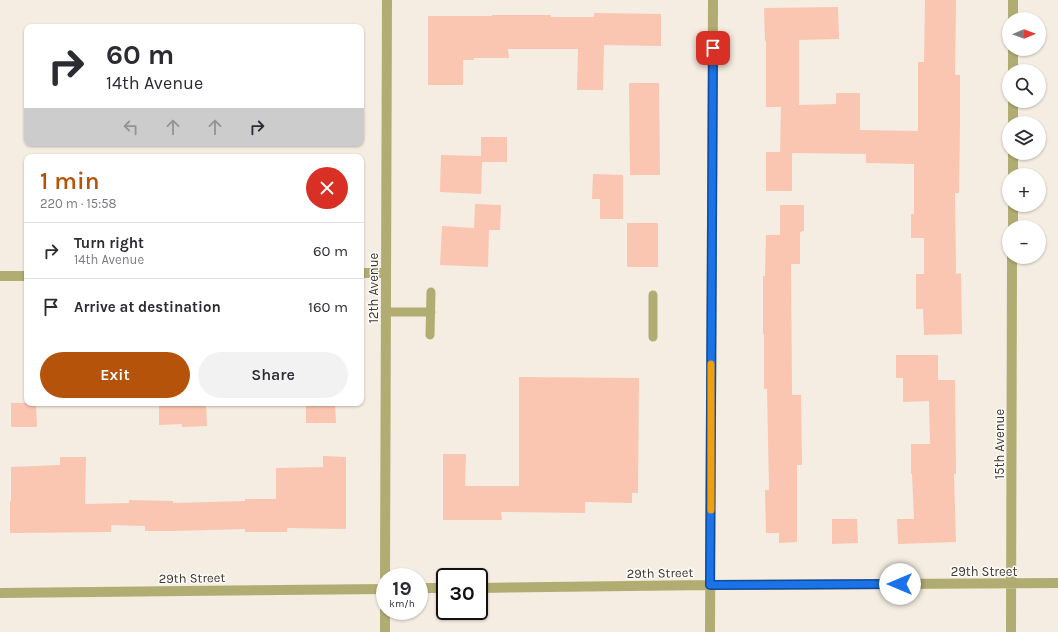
<!DOCTYPE html>
<html lang="en">
<head>
<meta charset="utf-8">
<style>
	body { margin:0; font-family:Karla,sans-serif; background:#f2f2f3; color:#2b2b33; height:100vh; display:flex; flex-direction:column; font-size:15px; white-space:nowrap }
	* { box-sizing:border-box; margin:0 }
	p { font-size:13px; color:#7c7c81 }
	.icon { flex:none; width:22px; height:22px; fill:none; stroke:currentColor; stroke-width:2; stroke-linecap:round; stroke-linejoin:round }
	.map { position:relative; flex:1; overflow:hidden }
	.details { position:absolute; left:24px; top:154px; width:340px; height:252px; display:flex; flex-direction:column; background:#fff; border-radius:8px; box-shadow:0 1px 3px #0004 }
	.details>* { flex:none }
	.hud { position:absolute; left:24px; top:24px; width:340px; height:122px; border-radius:8px; box-shadow:0 1px 3px #0004; background:#fff; color:#2b2b33; overflow:hidden }
	.needle { width:26px; rotate:89deg }
	.buttons { position:absolute; left:1002px; top:12px; display:grid; gap:8px }
	.buttons a { display:grid; place-items:center; width:44px; height:44px; border-radius:50%; background:#fff; box-shadow:0 1px 3px #0004; font-size:20px }
	.speed { position:absolute; left:376px; top:568px; display:flex; gap:8px; font-size:20px; font-weight:700; text-align:center }
	.speed>* { display:grid; place-content:center; width:52px; height:52px; border-radius:50%; background:#fff; box-shadow:0 1px 3px #0004; line-height:1 }
	.speed small { font-size:10px; font-weight:400 }
	.speed .limit { border:2px solid #111; border-radius:6px; background:#fff; color:#111 }
	.pin { position:absolute; display:grid; place-items:center; width:34px; height:34px; color:#fff; margin:-17px; border-radius:8px; box-shadow:0 2px 6px #0006 }
	.me { position:absolute; width:44px; margin:-22px; rotate:270deg; stroke-linejoin:round; filter:drop-shadow(0 0 3px #0008) }
	.turn { display:flex; align-items:center; gap:14px; height:84px; padding:0 16px; font-size:18px }
	.turn .icon { width:52px; height:52px; stroke-width:2.5 }
	.turn b { display:block; font-size:28px; line-height:34px }
	.lanes { display:flex; align-items:center; height:38px; padding:0 16px; background:#0003; justify-content:center; gap:20px; direction:ltr }
	.lanes .off { opacity:.35 }
	.round { display:grid; place-items:center; flex:none; width:42px; height:42px; border-radius:21px; background:#f2f2f3 }
	.head { display:flex; align-items:center; justify-content:space-between; height:68px; padding:0 16px }
	h1 { font-size:24px; font-weight:600; line-height:30px; color:#b45309 }
	.cta { display:flex; gap:8px; margin-top:auto; padding:8px 16px }
	.cta a { flex:1; height:46px; border-radius:24px; background:#b45309; color:#fff; font-size:16px; font-weight:600; line-height:46px; text-align:center }
	.cta a+a { background:#f2f2f3; color:#2b2b33 }
	ul { padding:0; list-style:none }
	li { display:flex; align-items:center; gap:12px; height:56px; padding:0 16px; border-top:1px solid #e1e1e2 }
	li div { flex:1 }
	li b { display:block; font-size:15px }
	li em { font-style:normal }
	.map>svg:first-child { display:block }
	.building { fill:#fac5b1 }
	.lines { fill:none; stroke-linecap:round; stroke-linejoin:round }
	.service { stroke:#b1ac72; stroke-width:9 }
	.minor { stroke:#b1ac72; stroke-width:10 }
	.route-casing { stroke:#114b97; stroke-width:10 }
	.route { stroke:#1a73e8; stroke-width:7 }
	.slow { stroke:#f59e0b; stroke-width:7 }
	.labels { text-anchor:middle; dominant-baseline:central; stroke-width:3; stroke-linejoin:round; paint-order:stroke }
	.street-label { font-size:13px; fill:#3c3935; stroke:#fefbf7 }
</style>
</head>
<body>
<div class="map">
<svg width="1058" height="632" viewBox="0 0 1058 632">
	<rect width="100%" height="100%" fill="#f5ede2"/>
	<!-- building -->
	<path class="building" d="M925,0h31l-1,75h5v46l-1,72h-4l1,81 5,-1 1,61 -38,1 -1,-26h-7v-35h8v-36h-13v-24h3v-50l-48,-1v-9l-74,-1v38h-26v-39h14l1,-45h-15v-66h-1l-1,-33 74,-1 1,32 -40,1v65l37,-1v-11h24v37l58,1v-69h6z
		M594,13l67,1v32l-57,-1 -1,45h-26l1,-41h-70l1,9h-35v2h-11v25h-35v-69h64v-1h59v2h43z
		M629,83h30l1,92h-30z
		M481,137h26v25h-25l-1,32 -41,-2 1,-37 40,1z
		M593,174l30,1v44h-23v-20h-8z
		M475,204l26,1 -1,25h-11l-1,37 -48,-2 2,-39 32,2z
		M780,205h24v26l-4,1v32h-9l1,131h9l1,70h-5v77l-18,1v-10h-13l-1,-43h4l-2,-101h-3v-55h-1v-58h2l1,-41h14z
		M627,223h31v44h-31z
		M896,355h42v25h17l1,94h-2l2,68 -58,2 -1,-25h17l-2,-45h-1v-30h19l-1,-43 -26,1v-24h-7z
		M519,377l120,1 -1,115h-6v10l-47,-1v11l-84,-1 1,8h-59v-66h23l-1,32h54z
		M11,403h25l1,24h-26z
		M159,403h47l1,23 -25,1v-3l-23,1z
		M306,403h29l1,20h-30z
		M323,456l23,1v72l-59,-1v4h-42v-3l-72,2h-28v-5l-34,-1v7l-101,1v-32h1v-34l49,-2v-8h26l-1,47 44,-1v-3l44,1v2l72,-2v-2h31v-31l47,-1z
		M832,519h25l1,24 -26,1z"/>
	<g class="lines">
		<!-- service -->
		<path class="service" d="M386,312h45
			M430,335l1,-43
			M653,337v-42"/>
		<!-- minor -->
		<path class="minor" d="M1013,19v-19
			M1013,71v-22
			M1013,123v-22
			M1013,175v-22
			M1013,227v-22
			M361,273h25
			M0,276h27
			M385,577l2,-577
			M419,588h26
			M479,588l231,-3 348,-2
			M0,593l385,-4
			M385,632v-21
			M710,632l3,-632
			M1011,632l1,-375"/>
	</g>
	<g class="lines">
		<!-- route casing -->
		<g class="route-casing">
			<path id="route" d="M713,48l-3,537 190,-1"/>
		</g>
		<!-- route -->
		<use href="#route" class="route"/>
		<!-- slow -->
		<path class="slow" d="M711,510v-146"/>
	</g>
	<g class="labels">
		<!-- street labels -->
		<g class="street-label">
			<text transform="translate(373 288) rotate(-90)">12th Avenue</text>
			<text transform="translate(999 444) rotate(-90)">15th Avenue</text>
			<text x="984" y="571">29th Street</text>
			<text transform="translate(660 573) rotate(-1)">29th Street</text>
			<text transform="translate(192 578) rotate(-1)">29th Street</text>
		</g>
	</g>
</svg>
<div class="buttons">
<a><svg class="needle" viewBox="-14 -14 28 28"><path d="M0-13l5 13h-10z" fill="#e53935"/><path d="M0 13l5-13h-10z" fill="#7c7c81"/></svg></a>
<a><svg class="icon" aria-label="search" viewBox="0 0 24 24"><circle cx="10" cy="10" r="6"/><path d="M15 15l6 6"/></svg></a>
<a><svg class="icon" aria-label="layers" viewBox="0 0 24 24"><path d="M12 4l9 5-9 5-9-5zM3 14l9 5 9-5"/></svg></a>
<a>+</a>
<a>−</a>
</div>
<div class="speed"><div>19<small>km/h</small></div><div class="limit">30</div></div>
<div class="pin" style="left:713px;top:48px;background:#d93025"><svg class="icon" aria-label="arrive" viewBox="0 0 24 24"><path d="M6 21V4h12l-3 4 3 4H6"/></svg></div>
<svg class="me" style="left:900px;top:584px" viewBox="-20 -20 40 40"><circle r="19" fill="#fff"/><path d="M0-13L10 11 0 6-10 11z" fill="#1a73e8"/></svg>
<div class="hud">
<div class="turn"><svg class="icon" aria-label="right" viewBox="0 0 24 24"><path d="M7 20v-9h11M14 6l5 5-5 5"/></svg><div><b>60 m</b>14th Avenue</div></div>
<div class="lanes"><svg class="icon off" aria-label="left" viewBox="0 0 24 24"><path d="M17 20v-9H6M10 6l-5 5 5 5"/></svg><svg class="icon off" aria-label="ahead" viewBox="0 0 24 24"><path d="M12 20V5M6 11l6-6 6 6"/></svg><svg class="icon off" aria-label="ahead" viewBox="0 0 24 24"><path d="M12 20V5M6 11l6-6 6 6"/></svg><svg class="icon" aria-label="right" viewBox="0 0 24 24"><path d="M7 20v-9h11M14 6l5 5-5 5"/></svg></div>
</div>
<section class="details">
<div class="head"><div><h1>1 min</h1><p>220 m · 15:58</p></div><a class="round" style="background:#d93025;color:#fff"><svg class="icon" aria-label="close" viewBox="0 0 24 24"><path d="M6 6l12 12M18 6L6 18"/></svg></a></div>
<ul>
<li><svg class="icon" aria-label="right" viewBox="0 0 24 24"><path d="M7 20v-9h11M14 6l5 5-5 5"/></svg><div><b>Turn right</b><p>14th Avenue</p></div><em>60 m</em></li>
<li><svg class="icon" aria-label="arrive" viewBox="0 0 24 24"><path d="M6 21V4h12l-3 4 3 4H6"/></svg><div><b>Arrive at destination</b></div><em>160 m</em></li>
</ul>
<div class="cta"><a>Exit</a><a>Share</a></div>
</section>
</div>
</body>
</html>
